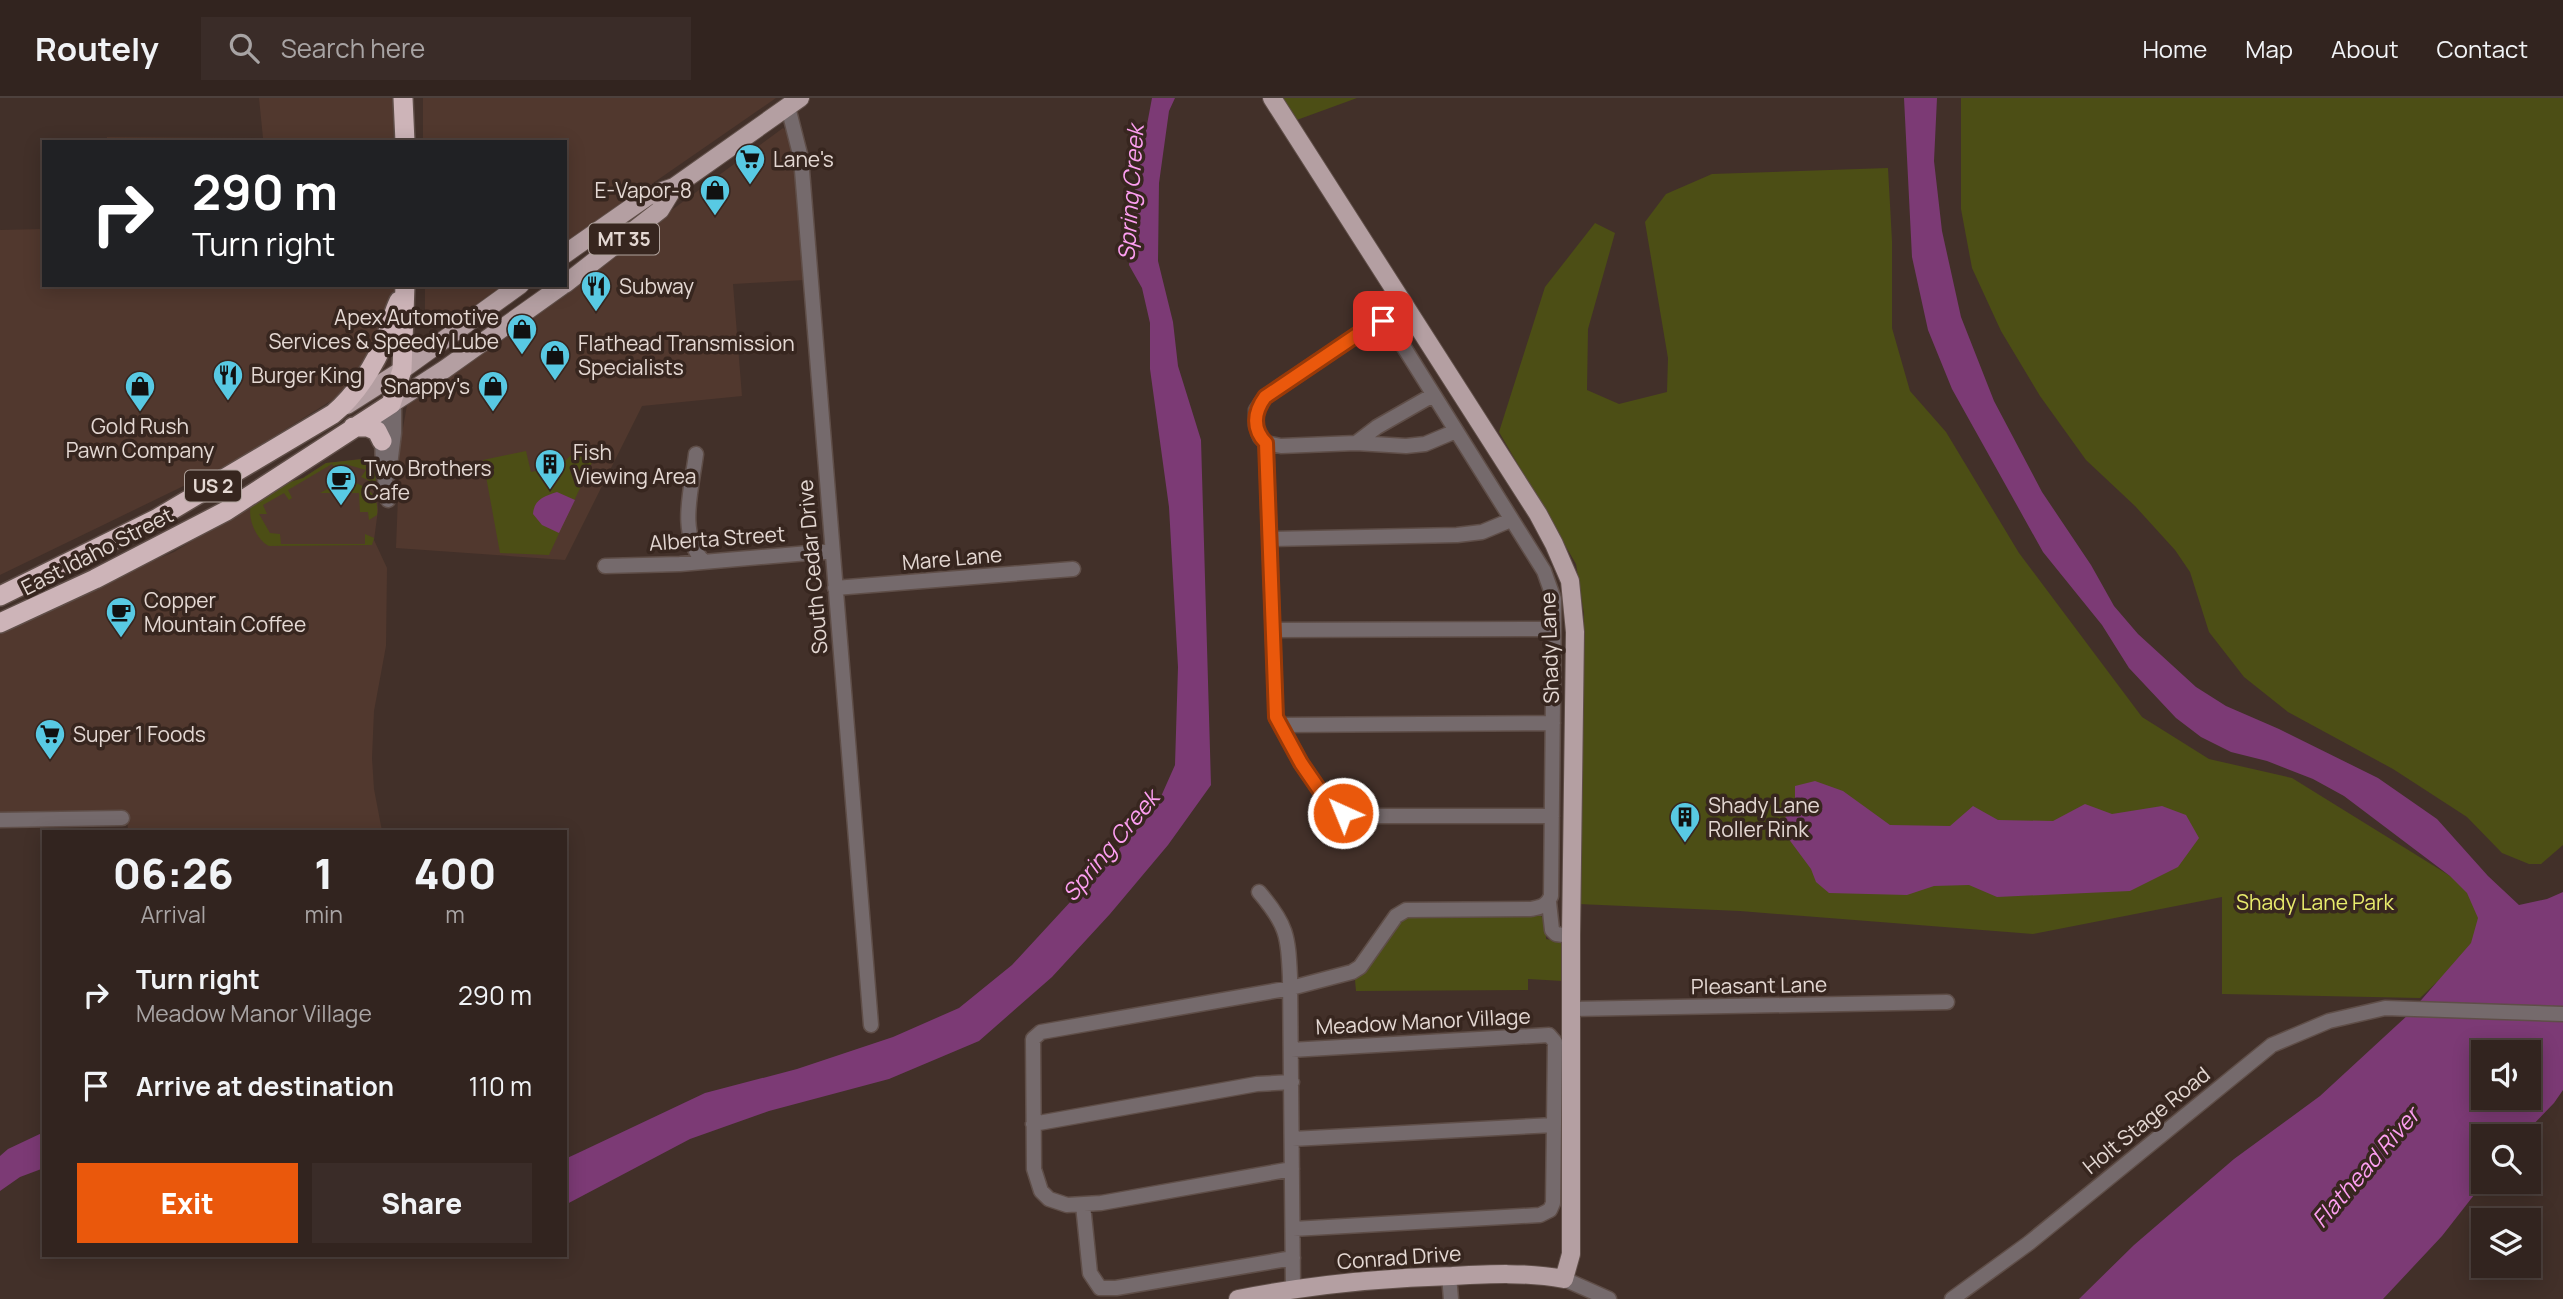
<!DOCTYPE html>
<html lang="en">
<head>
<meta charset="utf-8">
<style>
	body { margin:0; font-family:Manrope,sans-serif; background:#3a2c28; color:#f1f3f6; height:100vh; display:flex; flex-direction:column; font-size:26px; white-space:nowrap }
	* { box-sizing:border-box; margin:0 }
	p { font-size:23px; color:#a8a4a4 }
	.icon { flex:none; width:38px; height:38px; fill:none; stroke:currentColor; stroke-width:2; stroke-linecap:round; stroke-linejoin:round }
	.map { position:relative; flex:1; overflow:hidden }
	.sheet { position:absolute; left:42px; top:732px; width:525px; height:427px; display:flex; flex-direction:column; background:#32241f; border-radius:0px; box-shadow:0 4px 18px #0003,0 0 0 2px #4d413d }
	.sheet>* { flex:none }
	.top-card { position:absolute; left:42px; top:42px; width:525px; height:147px; border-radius:0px; box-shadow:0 4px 18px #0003,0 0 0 2px #4d413d; background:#202124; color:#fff; overflow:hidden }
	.tools { position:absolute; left:2471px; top:942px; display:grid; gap:14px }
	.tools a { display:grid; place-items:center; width:70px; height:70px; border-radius:0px; background:#32241f; box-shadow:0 4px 18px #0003,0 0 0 2px #4d413d; font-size:35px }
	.pin { position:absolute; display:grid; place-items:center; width:60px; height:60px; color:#fff; margin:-30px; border-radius:14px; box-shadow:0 4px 10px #0006 }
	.me { position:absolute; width:77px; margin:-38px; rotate:316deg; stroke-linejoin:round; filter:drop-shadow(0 0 5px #0008) }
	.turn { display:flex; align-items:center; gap:24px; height:147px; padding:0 35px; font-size:32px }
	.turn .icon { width:91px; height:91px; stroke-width:2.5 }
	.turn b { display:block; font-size:49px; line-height:60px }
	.eta { display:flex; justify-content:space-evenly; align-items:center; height:119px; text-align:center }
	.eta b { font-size:42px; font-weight:800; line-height:49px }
	.action { display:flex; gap:14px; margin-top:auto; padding:14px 35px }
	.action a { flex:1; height:80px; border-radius:0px; background:#ea580c; color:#fff; font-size:28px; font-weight:800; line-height:80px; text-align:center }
	.action a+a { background:#3a2c28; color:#f1f3f6 }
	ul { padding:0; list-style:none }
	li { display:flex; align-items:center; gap:21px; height:91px; padding:0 35px }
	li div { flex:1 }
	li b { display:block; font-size:26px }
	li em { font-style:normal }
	header { display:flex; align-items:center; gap:42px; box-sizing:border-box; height:98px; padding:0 35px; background:#32241f; border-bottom:2px solid #4d413d }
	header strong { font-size:33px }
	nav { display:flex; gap:38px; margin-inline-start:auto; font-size:24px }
	.search { width:490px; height:63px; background:#3a2c28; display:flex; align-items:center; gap:18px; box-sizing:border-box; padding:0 24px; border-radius:0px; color:#a8a4a4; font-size:26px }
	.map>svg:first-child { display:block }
	.built { fill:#51382e }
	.green { fill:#4c4e15 }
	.water { fill:#7c3a75; fill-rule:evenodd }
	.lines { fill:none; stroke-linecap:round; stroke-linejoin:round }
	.minor-casing { stroke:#5f4e48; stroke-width:17 }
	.major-casing { stroke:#5f4e48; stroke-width:20 }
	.highway-casing { stroke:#5f4e48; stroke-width:22 }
	.minor { stroke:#756a6c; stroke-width:14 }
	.major { stroke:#b49fa2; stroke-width:18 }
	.highway { stroke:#cdb4b8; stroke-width:19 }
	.route-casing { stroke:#983908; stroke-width:18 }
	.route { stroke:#ea580c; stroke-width:12 }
	.labels { text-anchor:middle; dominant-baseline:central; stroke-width:7; stroke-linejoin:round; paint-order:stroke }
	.shield { fill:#37261f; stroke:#b0a39d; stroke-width:2 }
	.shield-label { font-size:19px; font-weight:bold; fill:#e4d8d3 }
	.poi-label { font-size:21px; fill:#e4d8d3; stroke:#37261f; text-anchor:start }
	.street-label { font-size:21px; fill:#e4d8d3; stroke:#37261f }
	.park-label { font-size:21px; fill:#e8ec6c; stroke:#37261f }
	.water-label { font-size:23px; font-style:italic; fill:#fc9ef0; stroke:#37261f }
</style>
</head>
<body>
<header>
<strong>Routely</strong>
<div class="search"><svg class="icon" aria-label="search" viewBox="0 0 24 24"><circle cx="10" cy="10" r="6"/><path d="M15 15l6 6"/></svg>Search here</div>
<nav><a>Home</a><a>Map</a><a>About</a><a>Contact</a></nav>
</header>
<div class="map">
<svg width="2563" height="1201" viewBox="0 0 2563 1201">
	<rect width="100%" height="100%" fill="#423029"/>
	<!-- built -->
	<path class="built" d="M259,0h134l1,44h-287v-5l156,1z
		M423,0h353l-211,146v-102h-142z
		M783,30l10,8 12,144 -72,4 9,112 -100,10 -77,154 -169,-12 4,-103 7,-40z
		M44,131v56h352v40l-11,42 -152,95 -233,113v-345z
		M425,187h81l-61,42h-20z
		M360,361l12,4 4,7 2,40 -4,30 13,28 -1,78 -12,65 -2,47 2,31 8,42h-254l-1,-17 -127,1v-181l134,-66 40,-16 110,-68 19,-6 23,-15z"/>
	<!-- green -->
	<path class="green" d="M1279,0h78l-63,23z
		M1961,0h602v747l-22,19h-12l-27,-11 -35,-36 -74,-48 -105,-57 -44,-35 -35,-45 -19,-60 -15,-22 -40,-44 -49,-46 -46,-64 -39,-65 -29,-63 -11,-59z
		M1888,70l4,73v87l18,63 36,41 73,121 123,164 67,42 83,19 218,135 -90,85 -198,-4v-97l-189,37 -293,-23 -162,-7 6,-290 -8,-50 -77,-132 46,-145 50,-64 20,10 -27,96 -1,61 32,14 48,-12 1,-34 -23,-136 21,-28 46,-20z
		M600,347l-51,110 -49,-2 -17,-93 43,-9 5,21 29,-6 13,-13z
		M363,361l12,7 1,18 -15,-7 5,-7 -21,-6 -8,7 -5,-7 -44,26 4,8 -3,2 -5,-7 -21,12 4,9h-8l11,19 10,1 1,10h84v-10l9,4 -2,7 -103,1c-12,-6 -22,-27 -18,-40l33,-22 19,-6 23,-15z
		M344,382c20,4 36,12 33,35l-8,5 -1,-8h-8l-1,-19h-39z
		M1539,816l7,7v18l17,3v39l-35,-2v11l-172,1 -1,-11 12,-11 33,-52z"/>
	<!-- water -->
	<path class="water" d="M1152,0h23l-6,13 -10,72 -1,78 15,61 5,44 23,74 10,345 -43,60 -58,69 -58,63 -73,64 -90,38 -120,32 -79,28 -125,66v-46l13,-6 127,-60 92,-24 96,-32 66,-29 53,-43 143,-155 20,-45 3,-98 -9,-160 -19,-138v-46l-8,-35 -13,-23 5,-71z
		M1904,0h33l-3,63 8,70 19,86 33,84 48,91 49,73 23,41 24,28 58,53 30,19 53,23 99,49 59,41 51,57 31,29 28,-6 16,-7v198l-9,13 -32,33h-39v45h2l-43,55 -59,63h-304l55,-54 100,-86 86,-63 89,-82 62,-71 7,-25 -11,-25 -17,-17 -106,-80 -31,-17 -46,-18 -36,-9 -30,-15 -25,-19 -47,-50 -27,-43 -59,-73 -91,-163 -24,-59 -16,-73zM2483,954h46v45h-46z
		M557,394l18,8 -16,33 -17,-8 -9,-11c1,-15 12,-18 24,-22z
		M1815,683l28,10 47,34 60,1 23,-20 25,14 55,1 32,-17 27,10 50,-8 24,9 13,23 -21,29 -48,24 -133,6 -28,-12 -35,1 -27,9 -78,-2 -13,-11 -5,-13 -23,-31 -3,-20 10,-14v-18z
		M44,1034v36l-24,9 -20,14v-35l8,-7z"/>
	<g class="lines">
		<!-- minor casing -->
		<g class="minor-casing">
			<path id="minor" d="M788,9l13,51 70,867
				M1266,345l10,274 25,46 26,38 16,12 10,3h199
				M1356,345l21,-16 56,-32
				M696,356c-4,34 -19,80 8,108
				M389,376l5,-41v-25
				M388,402c-5,-37 -11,-59 3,-96
				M1271,441l186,-4 25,-3 29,-12
				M605,468l75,-2 152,-13
				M835,490l238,-19
				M1273,532l280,-1
				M1280,627l273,-2
				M0,722l122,-2
				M1259,794c28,33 29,43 31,85l3,312
				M1549,804l3,28 4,4 15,2
				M1572,911l375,-7
				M1291,952l258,-15 6,7 -2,161 -3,7 -10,5 -247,14
				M1033,1026l224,-40 35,-2
				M1292,1041l262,-14
				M1292,1071l-191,34 -34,2 -18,-6 -8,-8 -7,-22 -1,-130 8,-7 250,-44 61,-16 8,-5 36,-51 10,-6 125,-1c10,-2 16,-3 20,-13l3,-297 -10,-28 -154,-246 -7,-4 -7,1 -111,75 -9,13v15l4,12 6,6 15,3 75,-3 50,3 19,-2 31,-13
				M1083,1107l7,68 10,15h16l177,-30
				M1449,1178l2,23
				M1564,1181l45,20
				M1952,1201l77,-56 243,-198 57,-24 56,-13 178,6"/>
		</g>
		<!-- major casing -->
		<g class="major-casing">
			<path id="major" d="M565,156l83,-58 26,-9 126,-89
				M565,186l95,-74 14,-23
				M391,306l54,-35 118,-84
				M347,307l55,-35 118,-85
				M1238,1201c71,-14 141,-21 214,-23 38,-2 75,-4 112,3l7,-25v-318l4,-304 -5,-51 -16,-37 -16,-30 -266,-416"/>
		</g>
		<!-- highway casing -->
		<g class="highway-casing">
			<path id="highway" d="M403,0l2,44
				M353,329h15l9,4 5,10
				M0,498l158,-78 175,-104c23,-19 42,-49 53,-77 5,-12 7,-24 13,-36
				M0,525l95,-44 131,-68 165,-107 11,-34 3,-85"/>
		</g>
		<!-- minor -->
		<use href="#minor" class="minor"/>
		<!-- major -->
		<use href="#major" class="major"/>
		<!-- highway -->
		<use href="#highway" class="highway"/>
	</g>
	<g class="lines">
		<!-- route casing -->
		<g class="route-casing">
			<path id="route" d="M1343,715l-16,-12 -26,-38 -25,-46 -10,-274c-14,-14 -12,-31 -1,-46l111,-75 7,-1"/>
		</g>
		<!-- route -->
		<use href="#route" class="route"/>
	</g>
	<!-- icons -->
	<defs>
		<g id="supermarket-pin" transform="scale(1.575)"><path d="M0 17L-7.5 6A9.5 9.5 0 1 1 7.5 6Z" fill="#58c9e3" stroke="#37261f"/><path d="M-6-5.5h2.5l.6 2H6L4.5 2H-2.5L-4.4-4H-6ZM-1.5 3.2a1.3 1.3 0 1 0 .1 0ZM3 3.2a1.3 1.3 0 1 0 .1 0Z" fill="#111"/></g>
		<g id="shop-pin" transform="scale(1.575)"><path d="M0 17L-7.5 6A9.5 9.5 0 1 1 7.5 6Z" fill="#58c9e3" stroke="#37261f"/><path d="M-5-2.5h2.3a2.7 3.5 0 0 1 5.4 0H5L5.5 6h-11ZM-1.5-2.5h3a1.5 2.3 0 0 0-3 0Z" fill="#111"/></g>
		<g id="restaurant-pin" transform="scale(1.575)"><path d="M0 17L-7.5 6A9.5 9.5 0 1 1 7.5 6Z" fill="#58c9e3" stroke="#37261f"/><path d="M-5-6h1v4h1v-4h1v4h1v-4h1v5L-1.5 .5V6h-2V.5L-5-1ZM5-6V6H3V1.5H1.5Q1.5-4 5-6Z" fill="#111"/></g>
		<g id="building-pin" transform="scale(1.575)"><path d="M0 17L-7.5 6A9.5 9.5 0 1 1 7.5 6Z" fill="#58c9e3" stroke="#37261f"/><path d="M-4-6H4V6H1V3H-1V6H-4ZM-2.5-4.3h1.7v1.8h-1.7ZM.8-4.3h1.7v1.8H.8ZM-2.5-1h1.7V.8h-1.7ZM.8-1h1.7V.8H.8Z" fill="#111"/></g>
		<g id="cafe-pin" transform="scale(1.575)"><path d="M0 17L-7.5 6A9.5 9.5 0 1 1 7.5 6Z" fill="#58c9e3" stroke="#37261f"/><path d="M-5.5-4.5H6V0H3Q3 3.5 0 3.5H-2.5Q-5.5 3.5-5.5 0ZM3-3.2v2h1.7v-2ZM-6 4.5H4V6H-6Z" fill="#111"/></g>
	</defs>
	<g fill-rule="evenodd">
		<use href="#supermarket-pin" x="750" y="61"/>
		<use href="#shop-pin" x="715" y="92"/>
		<use href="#restaurant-pin" x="596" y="188"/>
		<use href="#shop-pin" x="522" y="231"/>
		<use href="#shop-pin" x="555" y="257"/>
		<use href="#restaurant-pin" x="228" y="277"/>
		<use href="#shop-pin" x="140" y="288"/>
		<use href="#shop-pin" x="493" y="288"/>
		<use href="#building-pin" x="550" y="366"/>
		<use href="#cafe-pin" x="341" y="382"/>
		<use href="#cafe-pin" x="121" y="514"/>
		<use href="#supermarket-pin" x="50" y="636"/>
		<use href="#building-pin" x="1685" y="719"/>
	</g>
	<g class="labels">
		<!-- shield labels -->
		<g class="shield">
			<rect x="589" y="125.5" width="70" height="31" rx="5"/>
			<rect x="185" y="372.5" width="56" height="31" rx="5"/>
		</g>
		<g class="shield-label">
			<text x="624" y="141">MT 35</text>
			<text x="213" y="388">US 2</text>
		</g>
		<!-- poi labels -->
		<g class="poi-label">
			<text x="773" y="61">Lane's</text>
			<text x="692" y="92" text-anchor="end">E-Vapor-8</text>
			<text x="619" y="188">Subway</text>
			<text x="499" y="219" text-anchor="end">Apex Automotive<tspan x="499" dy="24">Services &amp; Speedy Lube</tspan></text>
			<text x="578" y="245">Flathead Transmission<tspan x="578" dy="24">Specialists</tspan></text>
			<text x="251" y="277">Burger King</text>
			<text x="470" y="288" text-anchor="end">Snappy's</text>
			<text x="140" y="328" text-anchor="middle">Gold Rush<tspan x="140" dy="24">Pawn Company</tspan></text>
			<text x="573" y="354">Fish<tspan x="573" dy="24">Viewing Area</tspan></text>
			<text x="364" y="370">Two Brothers<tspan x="364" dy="24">Cafe</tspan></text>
			<text x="144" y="502">Copper<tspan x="144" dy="24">Mountain Coffee</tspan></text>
			<text x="73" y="636">Super 1 Foods</text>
			<text x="1708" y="707">Shady Lane<tspan x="1708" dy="24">Roller Rink</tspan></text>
		</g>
		<!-- street labels -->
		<g class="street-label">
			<text transform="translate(717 440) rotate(-4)">Alberta Street</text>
			<text transform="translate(97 453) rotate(-27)">East Idaho Street</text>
			<text transform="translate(952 460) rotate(-5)">Mare Lane</text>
			<text transform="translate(812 469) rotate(-95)">South Cedar Drive</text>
			<text transform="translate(1549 550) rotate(-92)">Shady Lane</text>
			<text transform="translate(1759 887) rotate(-1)">Pleasant Lane</text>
			<text transform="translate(1423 923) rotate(-3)">Meadow Manor Village</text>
			<text transform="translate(2146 1022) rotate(-39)">Holt Stage Road</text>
			<text transform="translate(1399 1159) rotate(-4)">Conrad Drive</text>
		</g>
		<!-- park labels -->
		<g class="park-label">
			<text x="2315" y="804">Shady Lane Park</text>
		</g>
		<!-- water labels -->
		<g class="water-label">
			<text transform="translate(1130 95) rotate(-86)">Spring Creek</text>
			<text transform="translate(1110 747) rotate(-50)">Spring Creek</text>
			<text transform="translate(2365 1069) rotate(-49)">Flathead River</text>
		</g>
	</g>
</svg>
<div class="tools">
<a><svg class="icon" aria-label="sound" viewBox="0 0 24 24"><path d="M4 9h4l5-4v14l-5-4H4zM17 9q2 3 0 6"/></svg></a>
<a><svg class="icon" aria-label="search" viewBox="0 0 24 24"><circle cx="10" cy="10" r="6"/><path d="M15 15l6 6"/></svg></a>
<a><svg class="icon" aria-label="layers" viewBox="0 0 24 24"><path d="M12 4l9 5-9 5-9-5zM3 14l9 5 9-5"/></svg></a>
</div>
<div class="pin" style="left:1383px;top:223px;background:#d93025"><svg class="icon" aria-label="arrive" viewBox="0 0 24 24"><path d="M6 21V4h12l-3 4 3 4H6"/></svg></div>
<svg class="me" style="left:1343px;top:715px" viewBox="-20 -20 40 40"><circle r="17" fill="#ea580c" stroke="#fff" stroke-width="3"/><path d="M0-11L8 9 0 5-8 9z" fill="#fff"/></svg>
<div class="top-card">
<div class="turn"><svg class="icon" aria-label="right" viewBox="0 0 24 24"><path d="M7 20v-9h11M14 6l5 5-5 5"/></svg><div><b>290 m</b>Turn right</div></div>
</div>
<section class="sheet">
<div class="eta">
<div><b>06:26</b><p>Arrival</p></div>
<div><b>1</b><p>min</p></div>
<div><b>400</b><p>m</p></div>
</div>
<ul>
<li><svg class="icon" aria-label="right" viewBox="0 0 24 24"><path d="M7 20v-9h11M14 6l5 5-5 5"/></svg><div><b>Turn right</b><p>Meadow Manor Village</p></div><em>290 m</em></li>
<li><svg class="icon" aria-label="arrive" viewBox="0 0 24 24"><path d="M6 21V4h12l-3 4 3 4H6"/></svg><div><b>Arrive at destination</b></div><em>110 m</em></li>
</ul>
<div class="action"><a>Exit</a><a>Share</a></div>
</section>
</div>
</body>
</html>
